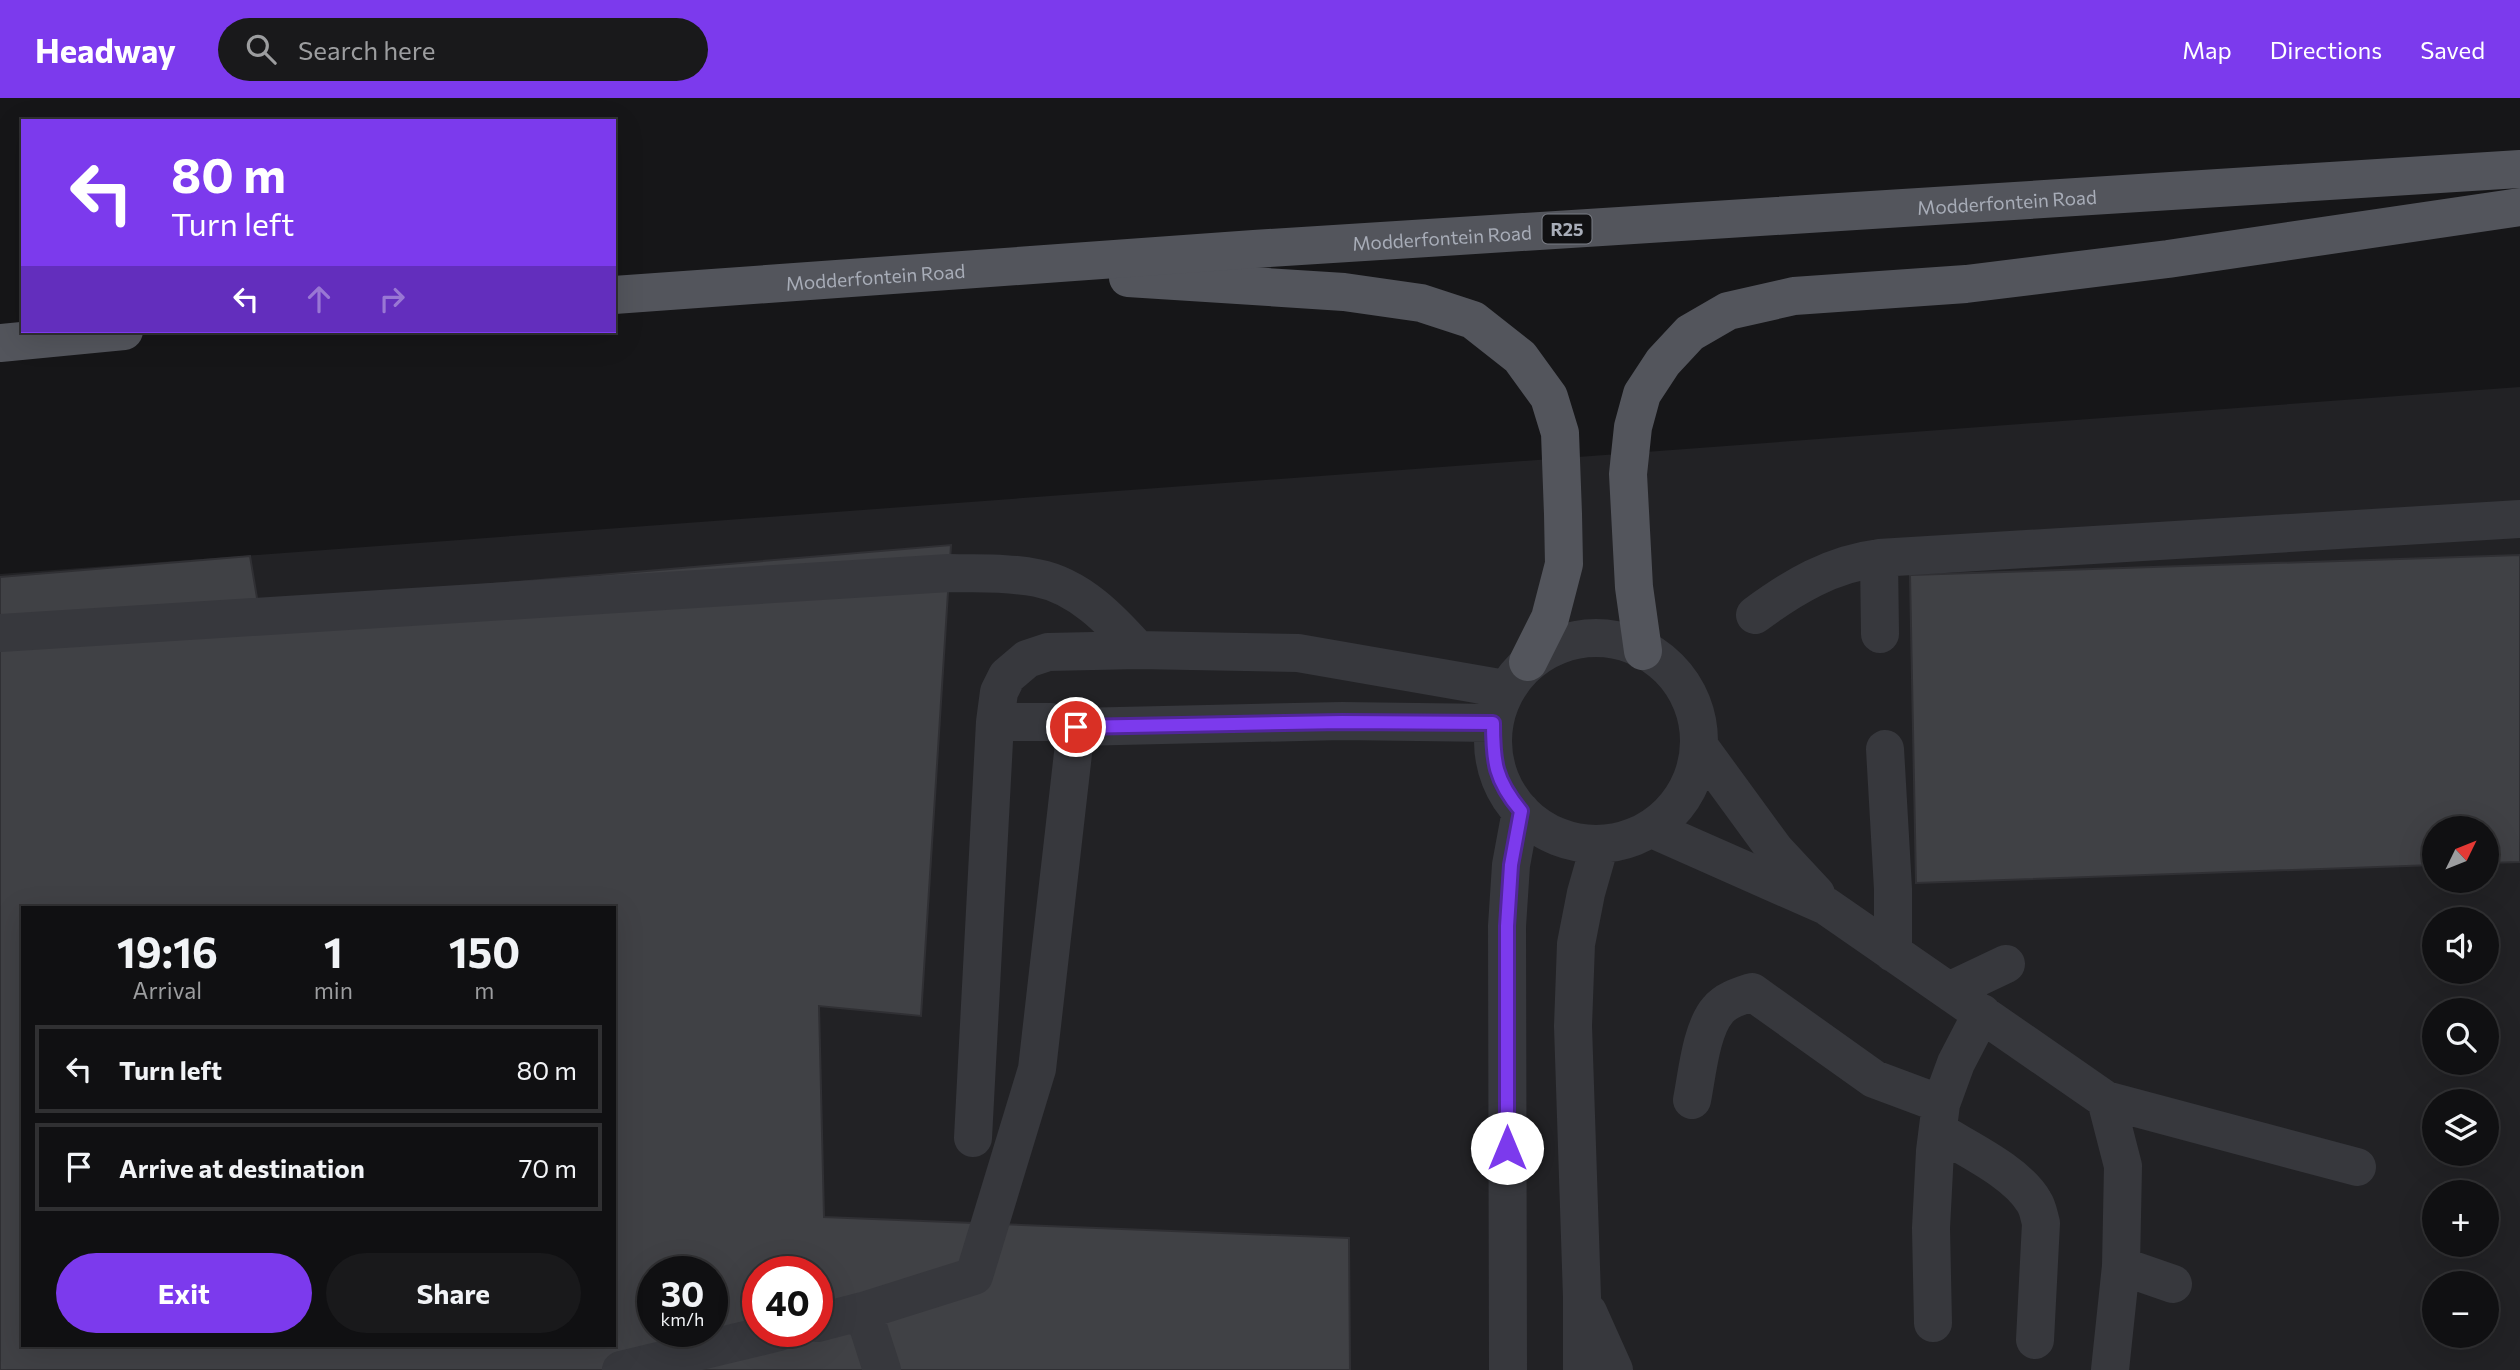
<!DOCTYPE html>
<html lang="en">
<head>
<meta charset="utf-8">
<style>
	body { margin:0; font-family:Commissioner,sans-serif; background:#19191b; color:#f1f3f6; height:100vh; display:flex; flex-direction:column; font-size:26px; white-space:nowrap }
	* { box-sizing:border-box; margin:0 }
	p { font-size:23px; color:#9c9d9f }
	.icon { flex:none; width:38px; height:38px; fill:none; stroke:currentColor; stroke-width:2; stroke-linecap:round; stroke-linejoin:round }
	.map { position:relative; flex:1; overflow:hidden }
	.details { position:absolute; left:21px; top:808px; width:595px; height:441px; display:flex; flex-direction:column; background:#101012; border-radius:0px; box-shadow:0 7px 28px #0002,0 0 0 2px #303032 }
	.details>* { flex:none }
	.hud { position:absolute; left:21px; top:21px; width:595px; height:214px; border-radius:0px; box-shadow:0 7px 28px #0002,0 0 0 2px #303032; background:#7c3aed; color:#fff; overflow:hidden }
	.needle { width:46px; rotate:47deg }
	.fabs { position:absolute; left:2422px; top:718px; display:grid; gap:14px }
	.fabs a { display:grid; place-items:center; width:77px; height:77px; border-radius:50%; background:#101012; box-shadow:0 7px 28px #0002,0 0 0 2px #303032; font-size:35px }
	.speed { position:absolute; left:637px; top:1158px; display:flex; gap:14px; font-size:35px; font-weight:700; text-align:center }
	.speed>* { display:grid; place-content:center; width:91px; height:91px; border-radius:50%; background:#101012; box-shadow:0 7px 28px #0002,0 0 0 2px #303032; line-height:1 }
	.speed small { font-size:18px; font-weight:400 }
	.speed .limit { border:10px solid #d22; background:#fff; color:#111 }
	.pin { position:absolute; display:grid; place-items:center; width:60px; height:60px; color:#fff; margin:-30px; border:4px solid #fff; border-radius:50%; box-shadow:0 2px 7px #0007 }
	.me { position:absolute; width:77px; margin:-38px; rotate:0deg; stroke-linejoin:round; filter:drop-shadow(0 0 5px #0008) }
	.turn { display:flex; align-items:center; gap:24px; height:147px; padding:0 35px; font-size:32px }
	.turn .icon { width:91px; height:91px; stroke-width:2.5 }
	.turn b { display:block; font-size:49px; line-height:60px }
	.lanes { display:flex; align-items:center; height:66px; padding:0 35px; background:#0003; justify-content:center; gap:35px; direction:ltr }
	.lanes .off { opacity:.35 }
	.eta { display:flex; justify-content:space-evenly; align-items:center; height:119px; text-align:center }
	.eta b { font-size:42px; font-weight:700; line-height:49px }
	.button { display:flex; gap:14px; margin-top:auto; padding:14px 35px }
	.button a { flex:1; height:80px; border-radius:42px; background:#7c3aed; color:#fff; font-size:28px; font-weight:700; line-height:80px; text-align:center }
	.button a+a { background:#19191b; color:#f1f3f6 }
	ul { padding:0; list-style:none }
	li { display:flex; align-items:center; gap:21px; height:88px; margin:0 14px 10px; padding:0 21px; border:4px solid #303032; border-radius:0px }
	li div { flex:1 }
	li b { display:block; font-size:26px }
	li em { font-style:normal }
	header { display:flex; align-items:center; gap:42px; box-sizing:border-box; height:98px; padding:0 35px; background:#7c3aed; color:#fff }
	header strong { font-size:33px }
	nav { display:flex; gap:38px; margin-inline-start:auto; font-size:24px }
	.search { width:490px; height:63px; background:#19191b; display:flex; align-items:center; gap:18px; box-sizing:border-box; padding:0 24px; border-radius:38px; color:#9c9d9f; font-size:26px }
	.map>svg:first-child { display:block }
	.built { fill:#222225; fill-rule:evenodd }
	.building { fill:#404145; stroke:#303034; stroke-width:2; fill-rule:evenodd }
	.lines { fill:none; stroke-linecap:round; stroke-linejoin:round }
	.minor { stroke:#37383d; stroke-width:38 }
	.major { stroke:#53555c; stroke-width:38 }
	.route-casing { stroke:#51269a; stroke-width:18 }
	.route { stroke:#7c3aed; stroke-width:12 }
	.labels { text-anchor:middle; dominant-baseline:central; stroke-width:5; stroke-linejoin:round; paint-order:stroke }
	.shield { fill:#111113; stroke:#7b7e86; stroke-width:2 }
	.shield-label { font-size:18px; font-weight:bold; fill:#a8adb8 }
	.street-label { font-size:19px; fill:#a8adb8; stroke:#111113 }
</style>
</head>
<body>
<header>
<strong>Headway</strong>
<div class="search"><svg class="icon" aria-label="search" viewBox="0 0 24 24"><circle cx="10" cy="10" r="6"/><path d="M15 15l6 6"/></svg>Search here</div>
<nav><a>Map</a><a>Directions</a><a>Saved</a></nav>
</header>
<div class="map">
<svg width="2520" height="1272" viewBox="0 0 2520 1272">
	<rect width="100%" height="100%" fill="#161618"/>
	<!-- built -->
	<path class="built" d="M2520,289v983h-2520v-796zM2434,730h53v52h-53zM23,810h591v438h-591zM2434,821h53v52h-53zM2434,912h53v52h-53zM2434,1003h53v52h-53zM2434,1094h53v52h-53zM653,1174h59v60h-59zM758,1174h59v60h-59zM2434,1185h53v52h-53z"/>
	<!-- building -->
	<path class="building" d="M951,447l-30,471 -102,-10 5,211 525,21 1,132h-1350v-793l250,-21 8,48zM23,810h591v438h-591zM653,1174h59v60h-59zM758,1174h59v60h-59z
		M2520,457v307l-33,1v-35h-53v37l-518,18 -6,-308z"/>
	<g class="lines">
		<!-- minor -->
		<path class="minor" d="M1879,460l1,76
			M1755,517c38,-28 76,-51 124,-57l641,-39
			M0,535l949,-60c29,1 59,-1 88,5 42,8 74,42 101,72
			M1493 643a103 103 0 1 1 206 0a103 103 0 1 1-206 0Z
			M995,624h55l26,5 266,-6 151,2
			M1699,648l76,104 41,44
			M1885,651l8,140v64
			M1652,731l174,77 280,194 17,66 -2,100 -11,104
			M1949,893l57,-27
			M1692,1002c5,-25 9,-71 26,-90 8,-10 22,-14 34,-18l122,87 67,25
			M2106,1002l251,67
			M1938,1033c29,18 79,41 96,71 4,6 5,14 7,21l-6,117
			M973,1040l22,-416 4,-30 8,-16 20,-17 21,-7 90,-2 160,3 207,36
			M2121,1168l52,18
			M863,1213l19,59
			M1588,1214l26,58
			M817,1225l46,-12 111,-35 63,-207 39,-342
			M1933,1225l-2,-95 4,-77 6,-47 15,-41 26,-50
			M621,1272l158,-38
			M1508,1272l-1,-444 4,-61 10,-54
			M1582,1272v-73l-9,-271 3,-82 10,-51 14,-49"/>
		<!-- major -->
		<g class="major">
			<path d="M1128,180l216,14 77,11 52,17 47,37 29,40 11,36 3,81 1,50 -14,54 -22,44"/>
			<path id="s1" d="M614,197l640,-46 1266,-80"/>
			<path d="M0,245l124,-12"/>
			<path d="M1643,553l-9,-64 -6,-113 5,-47 9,-33 21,-32 27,-29 38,-22 66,-15 172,-12 202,-25 352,-52"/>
		</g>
	</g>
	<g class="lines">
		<!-- route casing -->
		<g class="route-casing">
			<path id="route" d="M1076,629l266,-5 151,1c0,39 2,57 28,88l-10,54 -4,61v222"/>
		</g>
		<!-- route -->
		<use href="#route" class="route"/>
	</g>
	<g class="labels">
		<!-- shield labels -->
		<rect class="shield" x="1542.5" y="116.5" width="49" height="29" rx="5"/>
		<g class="shield-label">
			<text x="1567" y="131">R25</text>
		</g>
		<!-- street labels -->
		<g class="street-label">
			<text stroke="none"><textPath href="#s1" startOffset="1396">Modderfontein Road</textPath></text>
			<text stroke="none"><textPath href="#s1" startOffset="830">Modderfontein Road</textPath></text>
			<text stroke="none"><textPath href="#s1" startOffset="262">Modderfontein Road</textPath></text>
		</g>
	</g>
</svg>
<div class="fabs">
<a><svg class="needle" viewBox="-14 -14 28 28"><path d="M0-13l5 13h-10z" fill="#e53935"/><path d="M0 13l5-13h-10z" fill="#9c9d9f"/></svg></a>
<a><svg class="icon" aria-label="sound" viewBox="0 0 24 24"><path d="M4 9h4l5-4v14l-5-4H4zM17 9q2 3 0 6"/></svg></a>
<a><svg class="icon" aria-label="search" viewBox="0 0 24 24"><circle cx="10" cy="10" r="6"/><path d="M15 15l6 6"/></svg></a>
<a><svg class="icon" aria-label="layers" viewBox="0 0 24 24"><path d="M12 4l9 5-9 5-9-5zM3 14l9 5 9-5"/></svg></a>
<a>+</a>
<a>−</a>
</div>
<div class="speed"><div>30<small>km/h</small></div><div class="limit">40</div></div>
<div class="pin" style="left:1076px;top:629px;background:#d93025"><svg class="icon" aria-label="arrive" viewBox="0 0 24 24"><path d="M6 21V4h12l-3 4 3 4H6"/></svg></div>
<svg class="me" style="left:1507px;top:1050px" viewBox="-20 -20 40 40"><circle r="19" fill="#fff"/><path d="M0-13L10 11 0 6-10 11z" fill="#7c3aed"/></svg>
<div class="hud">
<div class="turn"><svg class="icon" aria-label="left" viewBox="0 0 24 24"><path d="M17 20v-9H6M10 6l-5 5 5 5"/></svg><div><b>80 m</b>Turn left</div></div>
<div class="lanes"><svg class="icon" aria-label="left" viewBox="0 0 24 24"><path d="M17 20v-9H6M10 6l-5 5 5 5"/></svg><svg class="icon off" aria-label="ahead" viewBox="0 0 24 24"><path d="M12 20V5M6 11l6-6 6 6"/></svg><svg class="icon off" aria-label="right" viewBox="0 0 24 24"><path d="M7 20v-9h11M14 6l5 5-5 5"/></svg></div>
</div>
<section class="details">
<div class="eta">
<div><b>19:16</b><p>Arrival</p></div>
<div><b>1</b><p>min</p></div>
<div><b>150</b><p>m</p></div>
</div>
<ul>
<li><svg class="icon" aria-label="left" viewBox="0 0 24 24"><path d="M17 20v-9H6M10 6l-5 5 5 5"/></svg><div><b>Turn left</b></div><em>80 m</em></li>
<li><svg class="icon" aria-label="arrive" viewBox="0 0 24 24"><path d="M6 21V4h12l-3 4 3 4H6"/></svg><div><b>Arrive at destination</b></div><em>70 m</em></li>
</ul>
<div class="button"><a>Exit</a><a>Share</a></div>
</section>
</div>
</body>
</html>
